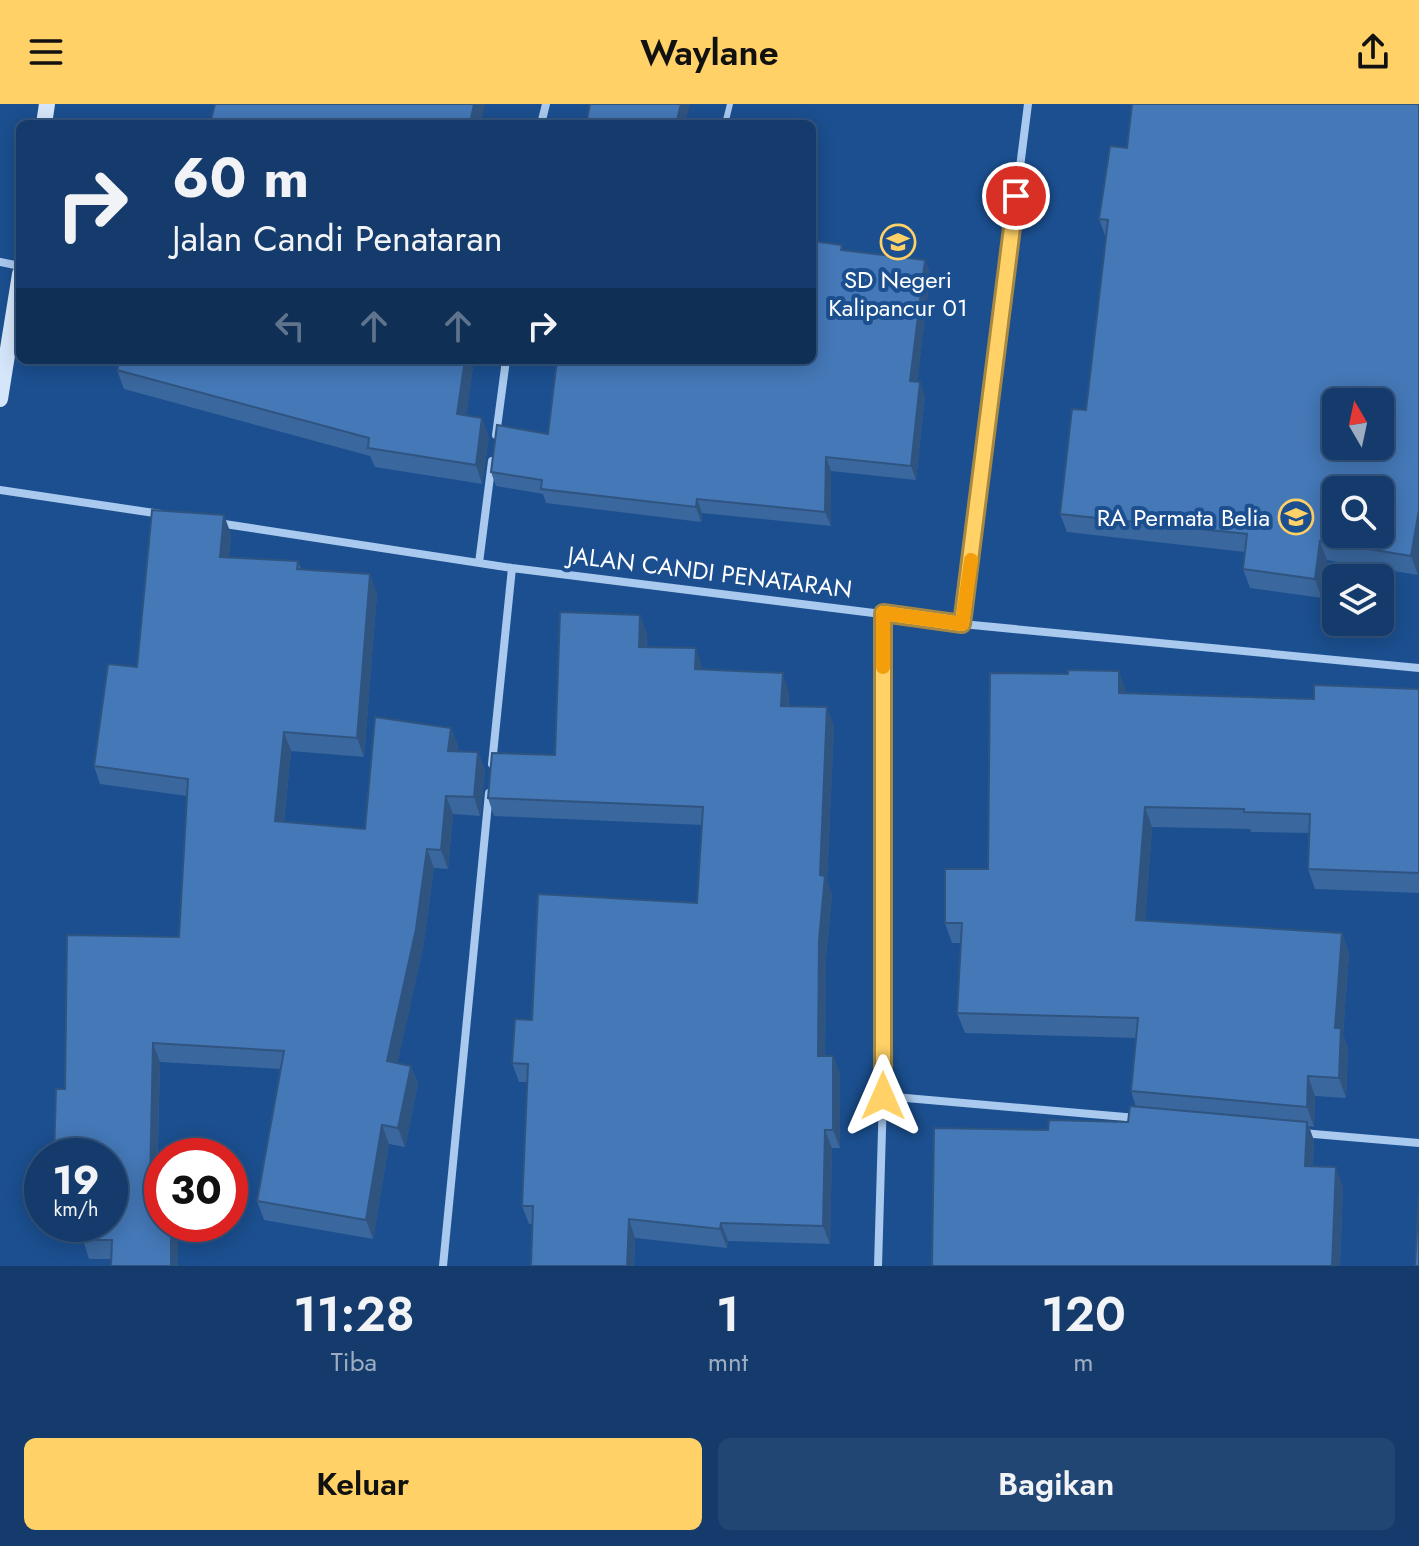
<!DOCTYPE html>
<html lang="id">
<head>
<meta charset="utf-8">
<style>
	body { margin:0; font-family:Jost,sans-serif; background:#214673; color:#f1f3f6; height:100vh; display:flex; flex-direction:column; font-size:30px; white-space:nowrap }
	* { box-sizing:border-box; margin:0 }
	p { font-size:26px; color:#9dadc1 }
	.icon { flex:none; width:44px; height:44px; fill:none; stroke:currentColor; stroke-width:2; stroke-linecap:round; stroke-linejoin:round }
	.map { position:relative; height:1162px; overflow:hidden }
	.details { display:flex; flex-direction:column; background:#143b6b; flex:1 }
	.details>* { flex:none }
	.top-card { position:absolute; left:16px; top:16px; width:800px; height:244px; border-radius:12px; box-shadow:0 4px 20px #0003,0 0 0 2px #33557e; background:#143b6b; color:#f1f3f6; overflow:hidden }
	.needle { width:52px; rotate:351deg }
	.fabs { position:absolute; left:1322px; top:284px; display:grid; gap:16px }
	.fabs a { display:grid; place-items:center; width:72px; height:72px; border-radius:12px; background:#143b6b; box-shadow:0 4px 20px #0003,0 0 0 2px #33557e; font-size:40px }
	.speed { position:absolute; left:24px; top:1034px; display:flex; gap:16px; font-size:40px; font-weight:700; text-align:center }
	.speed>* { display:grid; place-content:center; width:104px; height:104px; border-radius:50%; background:#143b6b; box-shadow:0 4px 20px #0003,0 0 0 2px #33557e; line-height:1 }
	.speed small { font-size:20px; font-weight:400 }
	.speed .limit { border:12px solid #d22; background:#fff; color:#111 }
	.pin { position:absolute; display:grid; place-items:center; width:68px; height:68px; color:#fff; margin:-34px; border:4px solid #fff; border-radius:50%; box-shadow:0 2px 8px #0007 }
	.me { position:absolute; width:88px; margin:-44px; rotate:0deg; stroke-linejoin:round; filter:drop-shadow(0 0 6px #0008) }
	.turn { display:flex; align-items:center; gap:28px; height:168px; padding:0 24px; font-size:36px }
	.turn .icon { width:104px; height:104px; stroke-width:2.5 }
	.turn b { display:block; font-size:56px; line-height:68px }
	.lanes { display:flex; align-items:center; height:76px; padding:0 24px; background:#0003; justify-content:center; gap:40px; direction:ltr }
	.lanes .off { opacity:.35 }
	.eta { display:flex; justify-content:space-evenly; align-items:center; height:136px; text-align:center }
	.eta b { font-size:48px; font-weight:600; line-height:56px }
	.action { display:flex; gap:16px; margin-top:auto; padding:16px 24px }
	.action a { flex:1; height:92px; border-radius:12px; background:#ffd166; color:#111; font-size:32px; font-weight:600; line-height:92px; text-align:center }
	.action a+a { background:#214673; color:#f1f3f6 }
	header { display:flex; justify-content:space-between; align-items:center; height:104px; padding:0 24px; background:#ffd166; color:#111; font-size:36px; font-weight:600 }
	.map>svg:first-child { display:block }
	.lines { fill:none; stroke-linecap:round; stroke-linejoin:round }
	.lane { stroke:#a9c9ee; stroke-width:6 }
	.street { stroke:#a9c9ee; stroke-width:8 }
	.secondary { stroke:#d6e6fa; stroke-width:16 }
	.wall { fill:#3a679d }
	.shaded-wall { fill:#305480 }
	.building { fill:#4478b7; stroke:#305480; stroke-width:2; fill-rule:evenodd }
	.route-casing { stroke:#a68842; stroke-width:20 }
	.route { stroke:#ffd166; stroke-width:14 }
	.slow { stroke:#f59e0b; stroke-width:14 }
	.labels { text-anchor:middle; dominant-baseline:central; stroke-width:8; stroke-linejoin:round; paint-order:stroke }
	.poi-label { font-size:24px; fill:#fff; stroke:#1b4f8f }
	.street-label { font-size:24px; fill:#fff; stroke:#1b4f8f }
</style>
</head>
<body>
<header><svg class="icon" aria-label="menu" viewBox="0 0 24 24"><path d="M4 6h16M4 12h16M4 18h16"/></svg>Waylane<svg class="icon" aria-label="share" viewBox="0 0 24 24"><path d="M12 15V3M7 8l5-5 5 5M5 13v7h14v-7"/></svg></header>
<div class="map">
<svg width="1419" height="1162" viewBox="0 0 1419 1162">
	<rect width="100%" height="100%" fill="#1b4f8f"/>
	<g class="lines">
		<!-- lane -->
		<path class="lane" d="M725,20l5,-20"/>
		<!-- street -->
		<path class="street" d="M541,20l5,-20
			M0,158l20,4
			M496,331l10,-75
			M0,386l161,24
			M218,419l294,45 450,56 457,44
			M479,459l13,-102
			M962,520l66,-520
			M492,660l20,-196
			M883,992l254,22
			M1302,1029l117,10
			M443,1162l46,-473
			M878,1162l5,-170v-483"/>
		<!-- secondary -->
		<path class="secondary" d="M44,20l3,-20
			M0,295l20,-125"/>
	</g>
	<!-- wall -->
	<path class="wall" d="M1419,0l-1,471 -91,-15 -5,38 -72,-10 -7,-19 2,-17 -178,-20 -7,-18 26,-104 20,-172 -7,-19 28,-71z
		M844,146l81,10 5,14 -13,108 8,14 -9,84 -85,-9v55l-129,-13 -1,9 -155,-19 -3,-9 -47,-8 -5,-14z
		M474,256l-8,56 23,21 -7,47 -107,-17 -5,-11 -246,-67 -7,-19z
		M231,430l-2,23 69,4 3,8 76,24 -13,164 -73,-6 -7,71 81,7 86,-101 7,18 -1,5 21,1 7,19 -5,45 -27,-2 -5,55 -14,-1 -11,80 -26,115 14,3 7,18 -13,63 -16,-3 -16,95 -109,-19 -7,-19 23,-132 -120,-7 -3,123 21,39v42h-67v-7h-22l-6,-19 27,-16 -45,-135 114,-152 8,-141 -87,-12 -6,-18z
		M647,529v14l55,20v2l87,23v14l45,20 -7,155 5,13 -6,64 -1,98h8l7,18v74h-8l-2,96 -102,-3 -1,7 -92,-10 -1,28h-103l2,-42h-4l-7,-18 5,-124h-8l-7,-19 20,-43 165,-117 5,-78 -208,-9 -6,-18 67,-43z
		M1419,585v204l-104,-4 -7,-20 1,-36 -58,-1 -1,-3 -98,-2 -7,94 197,12 7,20 -6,82 5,13 -2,50 -31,-2 -1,31 -5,-1 5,15 -1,25 30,21 -3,79h-408l116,-136 80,-8 8,-15 -5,-16 5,-53 -171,-5 -8,-20 4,-70h-9l-7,-20 181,-232v2l188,6z"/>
	<!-- shaded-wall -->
	<path class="shaded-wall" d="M474,0h11l-4,20h-11z
		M681,0h9l-5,20h-9z
		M925,156l5,14 -14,121 -6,-14z
		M465,256h9l-10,73 -7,-19z
		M920,278l5,14 -9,84 -5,-14z
		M482,314l7,19 -7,47 -6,-19z
		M826,353l5,14v55l-6,-14z
		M697,395l5,14 -1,9 -5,-15z
		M1419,406v58l-1,7 -7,-19z
		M224,411l7,19 -4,41 -7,-18z
		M1320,437l7,19 -5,38 -7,-19z
		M370,470l7,19 -13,164 -7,-19z
		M640,511l7,18 -1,32 -7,-18z
		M696,544l6,19v20l-7,-18z
		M1119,567l7,20v22l-7,-20z
		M783,569l6,19 -1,32 -7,-18z
		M827,603l7,19 -7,155 5,13 -6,64 -1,116 -7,-18 2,-181z
		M451,624l7,18 -3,23 -7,-18z
		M284,628l7,19 -9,89 -7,-19z
		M478,648l7,19 -5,45 -6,-19z
		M446,692l7,18 -5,55 -7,-19z
		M1145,703l7,20 -8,114 -8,-21z
		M427,745l7,19 -11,80 -29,132 -7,-19z
		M1342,829l7,20 -6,82 5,13 -2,50 -7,-20 -4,-50z
		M153,939l7,19 -4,141 -6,-18z
		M833,952l7,18v74l-7,-18z
		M411,962l7,18 -13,63 -7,-19z
		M1308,972l7,20 -1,31 -7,-20z
		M1307,1018l7,19 -2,44 -7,-19z
		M382,1021l7,19 -16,95 -7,-19z
		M825,1026l7,18 -2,96 -7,-18z
		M1336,1063l7,20 -3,79h-8z
		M629,1115l6,19 -1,28h-7z
		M721,1119l7,18 -1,7 -7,-19z
		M171,1120h7v42h-7z"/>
	<!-- building -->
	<path class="building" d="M215,0h259l-4,20h-260z
		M590,0h91l-5,20h-90z
		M1132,0h287v406l-8,46 -91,-15 -5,38 -72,-10 4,-35 -187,-20 12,-105 14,1 22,-190 -9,-1 11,-73 17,2zM1336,298h44v44h-44zM1336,386h44v44h-44z
		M812,137l30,4 -1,5 84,10 -15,121 10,1 -9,84 -85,-9 -1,55 -128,-13 -1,8 -155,-18 1,-9 -51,-8 6,-47 51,9 9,-74h255z
		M120,256h345l-8,54 25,4 -6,47 -108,-17 1,-10 -252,-68z
		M152,406l72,5 -4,42 78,4 -1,8 73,5 -13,164 -73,-6 -9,89 90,8 10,-112 76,11 -3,23 30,1 -4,45 -28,-1 -5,54 -14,-1 -11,80 -29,132 24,5 -13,62 -16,-3 -16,95 -109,-19 27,-150 -131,-8 -3,142h12v39h9v42h-60l1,-26h-29v-16h27v-68h-56l2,-67h9l2,-154 112,2 9,-158 -94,-13 14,-102 29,3z
		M560,508l80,3 -1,32 57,1 -1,21 88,4 -2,33 46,1 -7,168 5,1 -6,64 -1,116h15v74h-8l-2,96 -102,-3 -1,6 -91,-10 -2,47h-96l2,-60h-11l6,-142 -16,-1 3,-44 17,1 6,-126 159,9 6,-96 -215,-9 4,-45 63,2z
		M1068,566l51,1v22l195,6v-14l105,4v184l-111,-4 2,-55 -66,-2v-3l-99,-2 -9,113 206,13 -7,95h6l-2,50 -31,-2 -1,31 -176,-16 7,-73 -181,-5 5,-90h-17v-54h43l2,-196 78,1z
		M1130,1002l177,16 -2,44 31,1 -4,99h-400l2,-138 114,2 1,-10 79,2z
		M1419,1091v71h-4z"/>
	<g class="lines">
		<!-- route casing -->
		<g class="route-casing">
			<path id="route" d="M883,992v-483l79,11 54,-428"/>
		</g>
		<!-- route -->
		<use href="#route" class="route"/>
		<!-- slow -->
		<path class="slow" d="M883,563v-54l79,11 9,-64"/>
	</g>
	<!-- icons -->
	<defs>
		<g id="school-ring" transform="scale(1.8)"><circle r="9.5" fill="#1b4f8f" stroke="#ffd166" stroke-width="1.5"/><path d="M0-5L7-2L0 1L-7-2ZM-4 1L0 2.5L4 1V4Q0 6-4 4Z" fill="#ffd166"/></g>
	</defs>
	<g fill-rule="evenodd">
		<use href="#school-ring" x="898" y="138"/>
		<use href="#school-ring" x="1296" y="413"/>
	</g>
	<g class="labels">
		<!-- poi labels -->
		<g class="poi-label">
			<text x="898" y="175">SD Negeri<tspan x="898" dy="28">Kalipancur 01</tspan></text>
			<text x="1270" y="413" text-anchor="end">RA Permata Belia</text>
		</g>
		<!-- street labels -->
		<g class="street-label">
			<text transform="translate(710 468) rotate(7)">JALAN CANDI PENATARAN</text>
		</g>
	</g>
</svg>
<div class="fabs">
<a><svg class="needle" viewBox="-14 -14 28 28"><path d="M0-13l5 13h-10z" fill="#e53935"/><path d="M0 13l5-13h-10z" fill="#9dadc1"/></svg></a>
<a><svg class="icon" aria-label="search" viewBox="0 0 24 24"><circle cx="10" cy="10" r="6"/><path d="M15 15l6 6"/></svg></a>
<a><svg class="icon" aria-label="layers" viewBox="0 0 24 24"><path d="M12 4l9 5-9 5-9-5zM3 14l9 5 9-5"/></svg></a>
</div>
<div class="speed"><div>19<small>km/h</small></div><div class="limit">30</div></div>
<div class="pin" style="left:1016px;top:92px;background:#d93025"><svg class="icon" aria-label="arrive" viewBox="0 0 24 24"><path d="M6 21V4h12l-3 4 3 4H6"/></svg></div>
<svg class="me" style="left:883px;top:992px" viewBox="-20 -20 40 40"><path d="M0-17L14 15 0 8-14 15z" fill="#ffd166" stroke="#fff" stroke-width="4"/></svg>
<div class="top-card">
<div class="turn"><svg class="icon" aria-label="right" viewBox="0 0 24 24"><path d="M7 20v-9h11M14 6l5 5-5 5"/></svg><div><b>60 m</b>Jalan Candi Penataran</div></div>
<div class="lanes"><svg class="icon off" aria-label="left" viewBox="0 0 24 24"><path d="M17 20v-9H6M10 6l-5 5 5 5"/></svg><svg class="icon off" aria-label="ahead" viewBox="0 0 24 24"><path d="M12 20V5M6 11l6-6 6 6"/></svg><svg class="icon off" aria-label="ahead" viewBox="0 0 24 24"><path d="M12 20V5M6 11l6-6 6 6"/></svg><svg class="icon" aria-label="right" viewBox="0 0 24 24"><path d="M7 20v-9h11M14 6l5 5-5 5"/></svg></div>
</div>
</div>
<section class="details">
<div class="eta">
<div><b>11:28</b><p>Tiba</p></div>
<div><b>1</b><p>mnt</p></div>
<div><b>120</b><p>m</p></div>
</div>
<div class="action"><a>Keluar</a><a>Bagikan</a></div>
</section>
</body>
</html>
